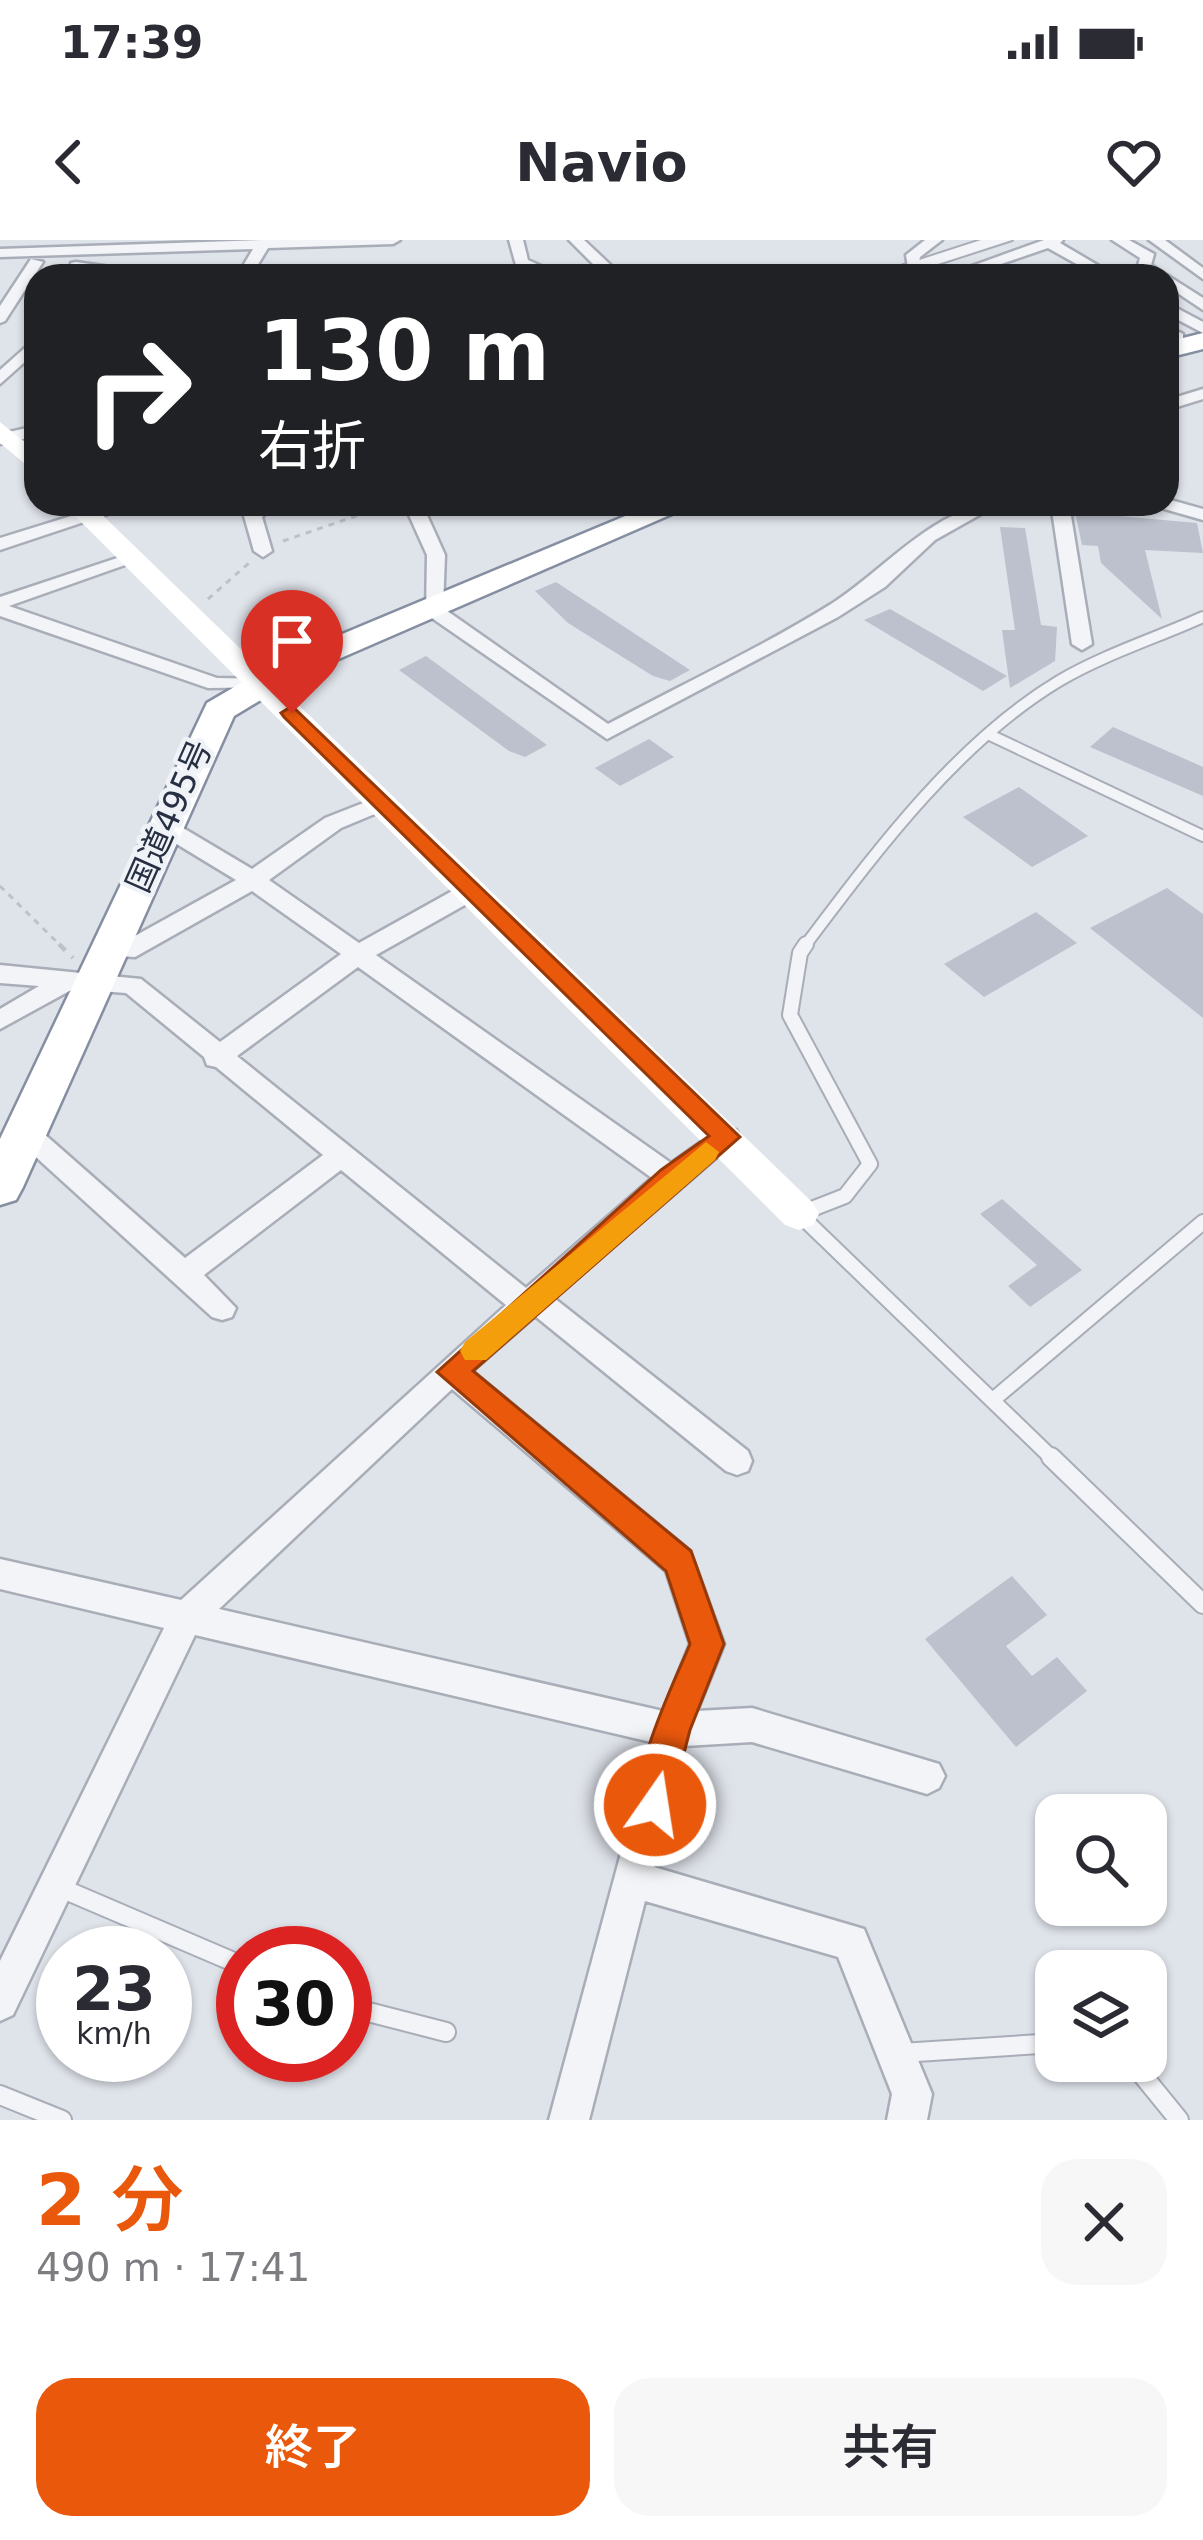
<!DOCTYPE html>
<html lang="ja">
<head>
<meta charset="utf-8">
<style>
	body { margin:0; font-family:"DejaVu Sans","Noto Sans JP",sans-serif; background:#f7f7f7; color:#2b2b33; height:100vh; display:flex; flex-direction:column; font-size:45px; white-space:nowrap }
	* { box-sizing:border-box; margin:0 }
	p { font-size:39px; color:#7c7c81 }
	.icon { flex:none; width:66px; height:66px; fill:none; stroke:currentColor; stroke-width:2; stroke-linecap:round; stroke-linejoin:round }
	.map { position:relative; height:1880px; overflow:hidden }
	.side { display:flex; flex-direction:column; background:#fff; flex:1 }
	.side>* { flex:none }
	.hud { position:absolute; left:24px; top:24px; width:1155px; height:252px; border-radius:36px; box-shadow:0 3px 9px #0004; background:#202124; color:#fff; overflow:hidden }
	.tools { position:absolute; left:1035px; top:1554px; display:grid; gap:24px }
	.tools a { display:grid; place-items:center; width:132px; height:132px; border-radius:24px; background:#fff; box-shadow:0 3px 9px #0004; font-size:60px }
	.speed { position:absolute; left:36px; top:1686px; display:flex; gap:24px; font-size:60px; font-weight:700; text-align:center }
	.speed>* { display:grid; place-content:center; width:156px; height:156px; border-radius:50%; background:#fff; box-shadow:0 3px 9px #0004; line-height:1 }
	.speed small { font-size:30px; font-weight:400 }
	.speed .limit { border:18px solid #d22; background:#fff; color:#111 }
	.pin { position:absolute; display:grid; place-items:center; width:102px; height:102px; color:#fff; margin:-123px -51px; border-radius:50% 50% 50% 0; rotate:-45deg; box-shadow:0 0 12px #0007 }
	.pin .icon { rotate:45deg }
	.me { position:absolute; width:132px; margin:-66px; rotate:13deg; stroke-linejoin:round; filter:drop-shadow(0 0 9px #0008) }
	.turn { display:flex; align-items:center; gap:42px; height:252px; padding:0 36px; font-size:54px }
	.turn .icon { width:156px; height:156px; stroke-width:2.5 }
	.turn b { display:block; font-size:84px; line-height:102px }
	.round { display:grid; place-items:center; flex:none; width:126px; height:126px; border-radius:36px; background:#f7f7f7 }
	.head { display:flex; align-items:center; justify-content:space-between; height:204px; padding:0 36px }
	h1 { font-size:72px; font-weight:600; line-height:90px; color:#ea580c }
	.cta { display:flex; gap:24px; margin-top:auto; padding:24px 36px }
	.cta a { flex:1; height:138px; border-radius:36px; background:#ea580c; color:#fff; font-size:48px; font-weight:600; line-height:138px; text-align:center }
	.cta a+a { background:#f7f7f7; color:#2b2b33 }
	.status { display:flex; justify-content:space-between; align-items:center; height:84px; padding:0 60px; background:#fff; direction:ltr }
	.status svg { height:33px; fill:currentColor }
	header { display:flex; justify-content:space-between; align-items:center; height:156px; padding:0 36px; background:#fff; font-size:54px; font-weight:600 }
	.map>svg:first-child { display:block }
	.building { fill:#bcc1cd }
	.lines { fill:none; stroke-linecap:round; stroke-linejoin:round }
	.service-far2-casing { stroke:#a8adb8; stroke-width:14 }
	.service-far1-casing { stroke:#a8adb8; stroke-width:18 }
	.service-casing { stroke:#a8adb8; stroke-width:22 }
	.minor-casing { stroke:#a8adb8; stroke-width:5 }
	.tertiary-casing { stroke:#a8adb8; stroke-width:4 }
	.trunk-casing { stroke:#858fa1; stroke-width:5 }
	.path-far1 { stroke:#bdc1c8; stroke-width:3; stroke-dasharray:6 6; stroke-linecap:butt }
	.path { stroke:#bdc1c8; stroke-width:4.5; stroke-dasharray:9 9; stroke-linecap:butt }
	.service-far2 { stroke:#f2f4f7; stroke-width:10 }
	.service-far1 { stroke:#f2f4f7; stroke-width:14 }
	.service { stroke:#f2f4f7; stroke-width:18 }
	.minor { fill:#f2f4f7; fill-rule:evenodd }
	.tertiary { fill:#f2f4f7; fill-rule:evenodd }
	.secondary { fill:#fff; fill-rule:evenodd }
	.trunk { fill:#fff; fill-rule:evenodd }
	.route { fill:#ea580c; stroke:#983908; stroke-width:3 }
	.slow { fill:#f59e0b }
	.labels { text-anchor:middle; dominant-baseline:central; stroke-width:9; stroke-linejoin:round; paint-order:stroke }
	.far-street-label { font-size:33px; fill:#272f42; stroke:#eff2f7 }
</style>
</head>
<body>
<div class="status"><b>17:39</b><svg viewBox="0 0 49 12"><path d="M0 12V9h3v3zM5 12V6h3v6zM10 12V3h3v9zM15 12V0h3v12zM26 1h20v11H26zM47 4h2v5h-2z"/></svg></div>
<header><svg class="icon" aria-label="back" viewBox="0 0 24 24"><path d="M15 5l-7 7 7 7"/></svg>Navio<svg class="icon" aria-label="heart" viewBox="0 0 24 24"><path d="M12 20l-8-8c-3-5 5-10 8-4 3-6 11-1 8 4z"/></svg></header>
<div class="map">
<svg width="1203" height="1880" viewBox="0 0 1203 1880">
	<rect width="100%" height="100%" fill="#dfe3ea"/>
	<!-- building -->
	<path class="building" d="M1075,272l122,11 6,30 -58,-3 17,69 -61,-56 -3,-17 -16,-1z
		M1000,287l25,1 16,97 16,2 -2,34 -45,27 -8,-58h13z
		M556,342l134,88 -20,11 -17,-5 -85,-53 -33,-32z
		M890,369l117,67 -24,15 -119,-71z
		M426,416l121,89 -22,12 -16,-6 -110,-81z
		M1113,487l90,40v29l-113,-49z
		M649,499l25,18 -54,29 -25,-18z
		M1019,547l69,49 -56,31 -69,-50z
		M1167,648l36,26v104l-113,-90z
		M1036,672l41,31 -93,54 -40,-33z
		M1002,959l80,71 -52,37 -22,-21 29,-21 -57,-51z
		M1012,1336l35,39 -41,31 26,30 25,-19 30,34 -71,56 -91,-108z"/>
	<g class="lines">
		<!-- service-far2 casing -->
		<g class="service-far2-casing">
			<path id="service-far2" d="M992,496l211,100
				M804,707c71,-94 152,-204 255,-266 44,-26 97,-43 144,-64"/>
		</g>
		<!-- service-far1 casing -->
		<g class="service-far1-casing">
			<path id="service-far1" d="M806,704l-6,9 -10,62 80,149 -25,32 -46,18 255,246
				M994,1159l209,-177"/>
		</g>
		<!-- service casing -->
		<g class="service-casing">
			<path id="service" d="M1051,1217l152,147
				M56,1646l187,80
				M345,1766l101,26
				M901,1813l155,-10
				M1131,1821l48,59
				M0,1855l62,25"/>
		</g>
		<!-- minor casing -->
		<g class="minor-casing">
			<path id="minor" d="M262,0h138l-7,4 -125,4 -17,28h-14l16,-27 -253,8v-8z
				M509,0h14l5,20 35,16h-20l-27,-11z
				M569,0h15l34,32 49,-5 31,9h-93z
				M925,0h17l-22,17 -2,10h-10l-2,-12z
				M1044,0h19l-3,3 56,33h-18l-50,-28 -82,28h-22z
				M1112,0h17l25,14 -3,11 52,33v12l-36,-24v-10h-16l-14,-7 3,-11z
				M1149,0h16l38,28v11z
				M31,19l12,3 -38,59 -5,2v-17z
				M76,22l69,10 7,4 -81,-7v-6z
				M1167,63l36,19v11l-36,-19z
				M1167,86l16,8v6l-16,-2z
				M36,98v14l-36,32v-14z
				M1203,149v10l-36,11v-10z
				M36,186v10l-36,8v-10z
				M1167,259l36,10v11l-42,-12 -3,-4h9z
				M110,264h28l-138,46v-12z
				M256,264h20l-14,13 10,34 -9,6 -9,-6 -10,-35z
				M404,264h18l23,51 -2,53 165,116c73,-39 150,-75 220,-118 53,-32 108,-102 171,-102l-64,36 -50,47 -47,30 -231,122 -181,-125 1,-59z
				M1051,264h18l23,140 -10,6 -10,-6z
				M126,315l16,4 -133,47 208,72 52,1v8l-61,1 -208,-72v-19z
				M381,556l11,7 -3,5 -48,20 -72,52 90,63 104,-58h16l4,6 -4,6 -103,58 295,208 47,-33h18l4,7 -186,161 194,153 4,10 -4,10 -11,4 -11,-4 -191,-155 -63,55 218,180 34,93 -27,67 55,-3 187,56 6,12 -6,12 -12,6 -175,-52 -67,4 -31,121 210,62 68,165 -5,26h-40l5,-26 -54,-137 -193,-56 -56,219h-40l102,-378 -456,-107 -182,380 -13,6v-60l164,-333 -164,-39v-30l181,41 325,-295 -165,-135 -137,105 32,33 -4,9 -10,3 -10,-3 -196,-178 -4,-7 4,-7h18l151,133 138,-103 -107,-88 -9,-2 -3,-8 -78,-64 -53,-4 -73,40v-20l39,-23 -39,-3v-18l141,14 79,63 121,-88 -89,-63 -117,66 -34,-2 -4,-6 4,-6 23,-1 112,-62 -79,-48v-10h16l79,47 73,-51zM358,727l294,211 -126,110 -289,-232zM452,1149l214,182 24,73 -27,67 -444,-102z"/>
		</g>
		<!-- tertiary casing -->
		<g class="tertiary-casing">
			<path id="tertiary" d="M981,0h31l-111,36h-31z"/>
		</g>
		<!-- trunk casing -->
		<g class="trunk-casing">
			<path id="trunk" d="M1203,93v16l-36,9v-16z
				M654,264h41l-391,170 -70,42 -211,471 -7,13 -16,5v-66l207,-436 73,-43z"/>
		</g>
		<!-- path-far1 -->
		<path class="path-far1" d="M283,301l82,-28
			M208,359l41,-36
			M0,646l62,61"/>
		<!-- path -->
		<path class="path" d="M59,704l14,14"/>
		<!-- service-far2 -->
		<use href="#service-far2" class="service-far2"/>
		<!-- service-far1 -->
		<use href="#service-far1" class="service-far1"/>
		<!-- service -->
		<use href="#service" class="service"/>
		<!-- minor -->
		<use href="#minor" class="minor"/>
		<!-- tertiary -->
		<use href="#tertiary" class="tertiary"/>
		<!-- secondary -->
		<path class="secondary" d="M0,182l36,29v22l-36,-30z
			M63,264h28l722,699 6,11 -6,11 -14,5 -14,-5z"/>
		<!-- trunk -->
		<use href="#trunk" class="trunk"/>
	</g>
	<!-- route -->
	<path class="route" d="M292,466l448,431 -267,234 218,180 4,11 29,82 -34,86 -23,88 -12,5 -13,-5c-16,-39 32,-135 48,-174l-24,-73 -229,-199 224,-202 48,-34 -425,-419 -3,-4z"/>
	<!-- slow -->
	<path class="slow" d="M706,902l13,10 -4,8 -229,200h-21l-5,-9 5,-9z"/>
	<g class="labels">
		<!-- far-street labels -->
		<g class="far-street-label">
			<text transform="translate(169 576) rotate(-66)">国道495号</text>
		</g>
	</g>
</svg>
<div class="tools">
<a><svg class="icon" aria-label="search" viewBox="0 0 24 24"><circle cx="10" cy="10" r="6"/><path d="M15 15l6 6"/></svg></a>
<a><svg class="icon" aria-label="layers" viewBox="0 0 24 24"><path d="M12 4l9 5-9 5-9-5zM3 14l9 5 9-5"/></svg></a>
</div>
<div class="speed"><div>23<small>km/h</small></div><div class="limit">30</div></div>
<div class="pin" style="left:292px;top:473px;background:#d93025"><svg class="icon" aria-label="arrive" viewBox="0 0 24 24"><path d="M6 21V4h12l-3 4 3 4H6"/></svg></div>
<svg class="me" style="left:655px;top:1565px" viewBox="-20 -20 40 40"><circle r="17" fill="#ea580c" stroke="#fff" stroke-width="3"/><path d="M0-11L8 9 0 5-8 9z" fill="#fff"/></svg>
<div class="hud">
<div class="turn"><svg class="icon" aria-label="right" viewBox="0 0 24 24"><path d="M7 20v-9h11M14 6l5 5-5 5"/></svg><div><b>130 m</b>右折</div></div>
</div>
</div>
<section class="side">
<div class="head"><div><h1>2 分</h1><p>490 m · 17:41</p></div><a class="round"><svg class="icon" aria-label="close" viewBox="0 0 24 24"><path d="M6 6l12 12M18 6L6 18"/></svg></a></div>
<div class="cta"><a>終了</a><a>共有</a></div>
</section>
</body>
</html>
